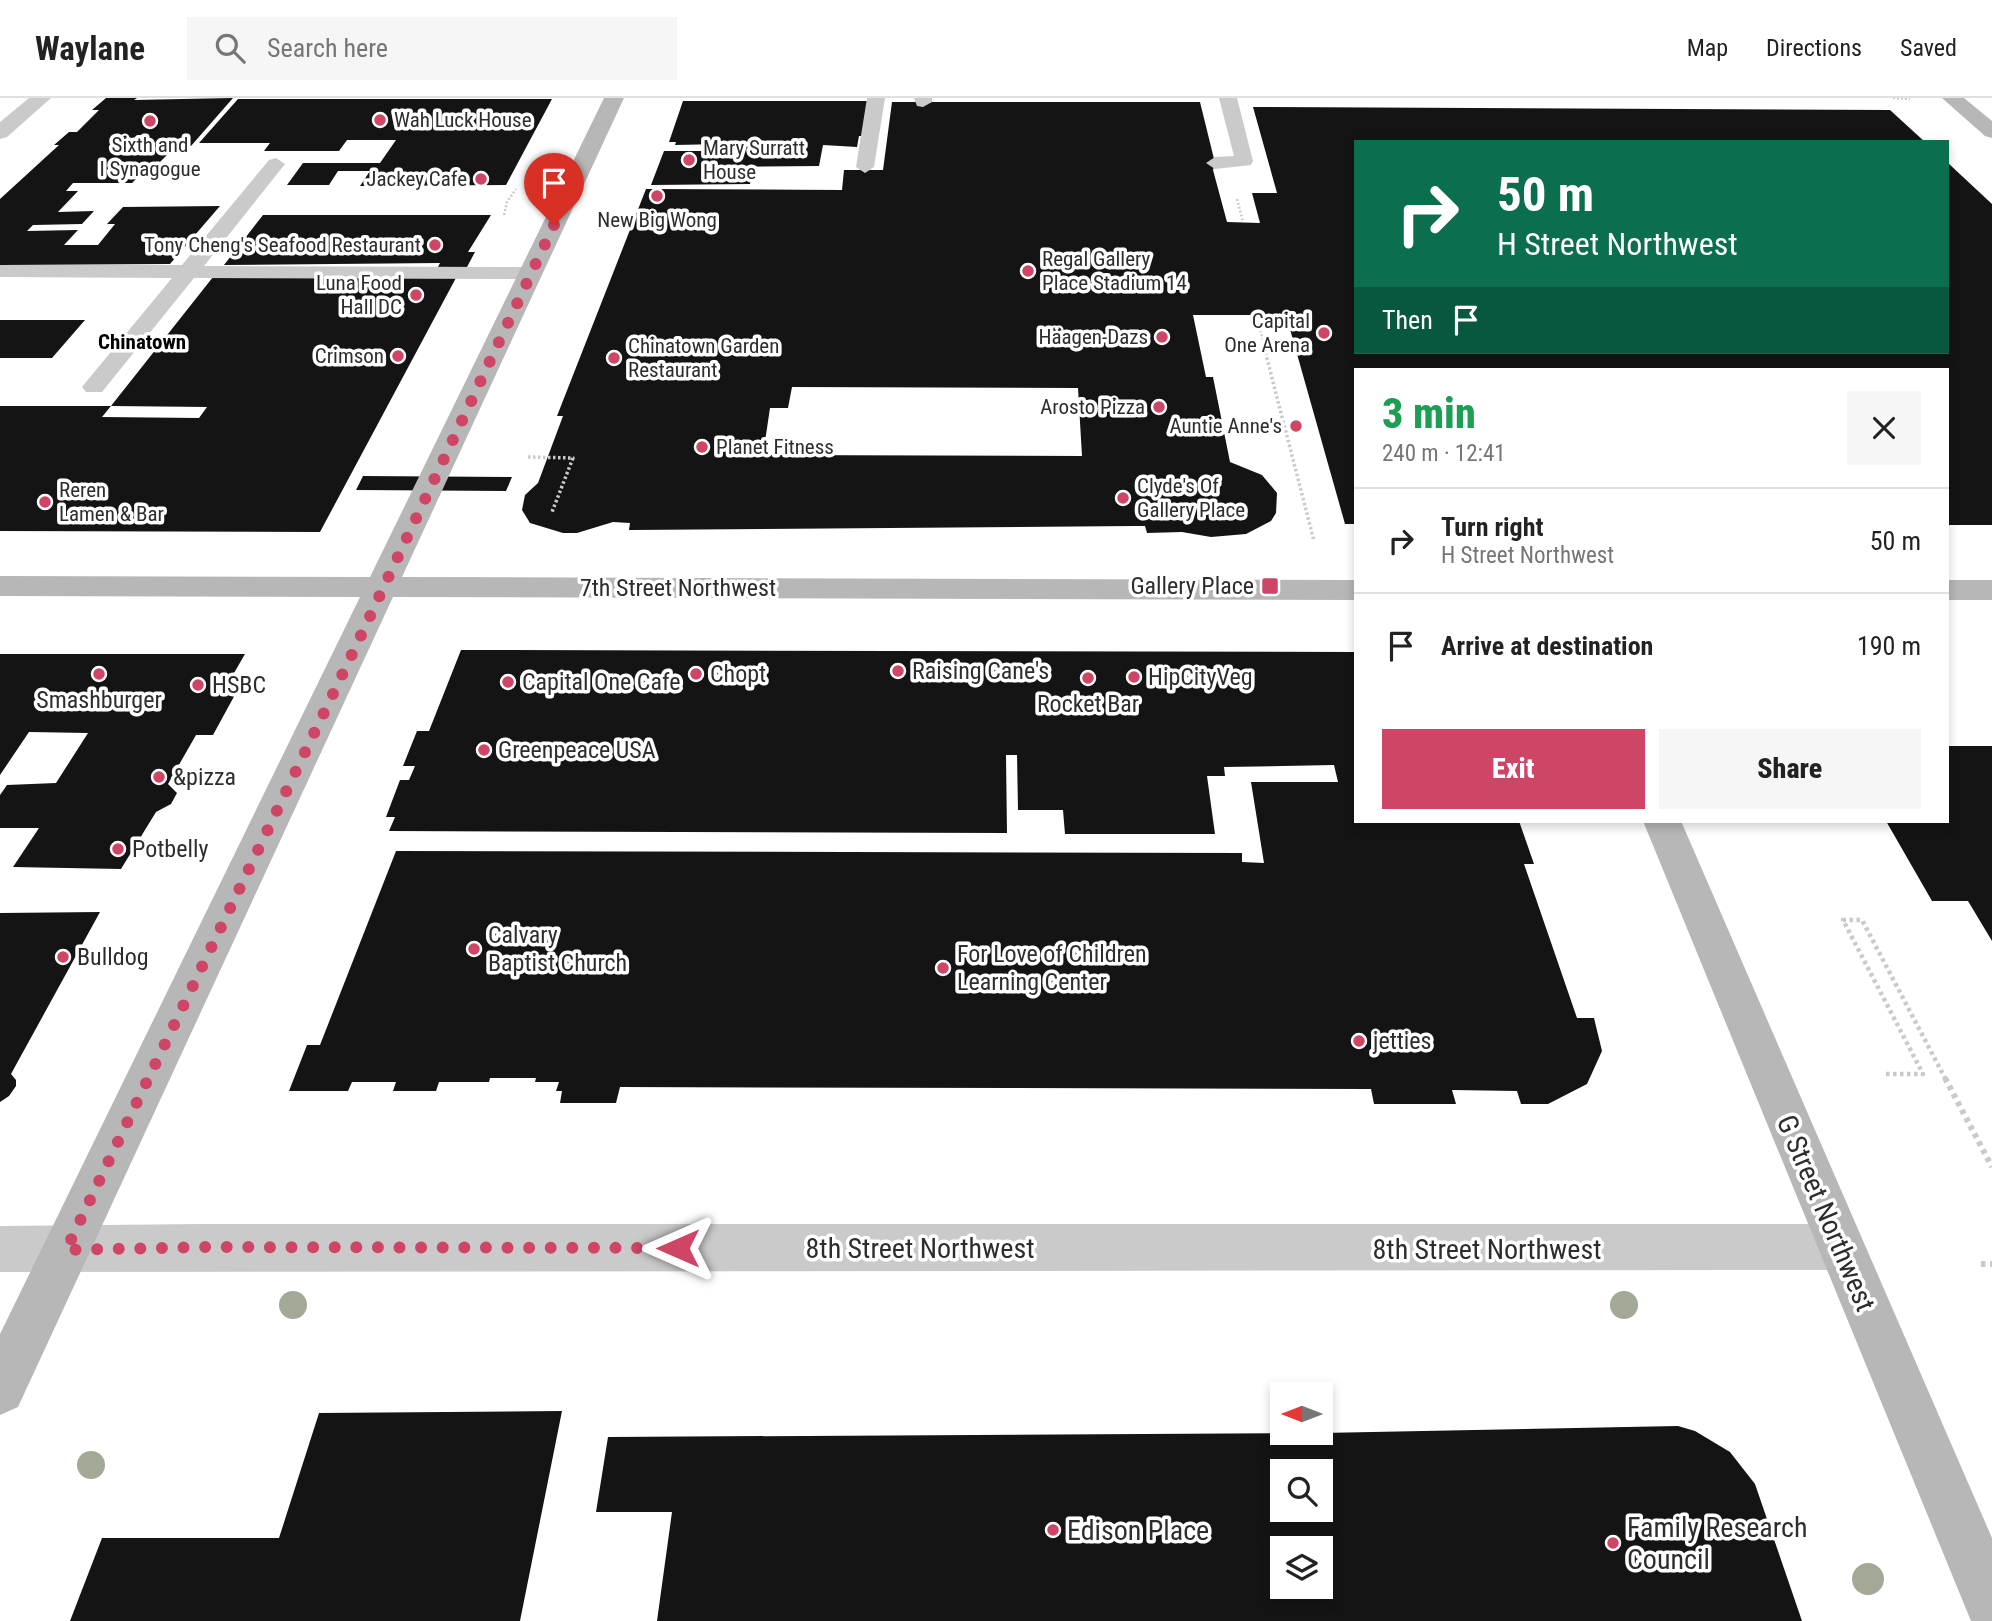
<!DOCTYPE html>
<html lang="en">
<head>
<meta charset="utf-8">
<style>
	body { margin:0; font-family:"Roboto Condensed",sans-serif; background:#f6f6f6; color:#222; height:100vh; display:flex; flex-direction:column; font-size:26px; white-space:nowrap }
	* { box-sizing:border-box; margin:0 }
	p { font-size:23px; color:#767676 }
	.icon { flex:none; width:38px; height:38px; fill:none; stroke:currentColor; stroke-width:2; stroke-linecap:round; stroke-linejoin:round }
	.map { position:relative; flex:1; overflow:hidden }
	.sheet { position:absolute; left:1354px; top:270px; width:595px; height:455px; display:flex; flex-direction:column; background:#fff; border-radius:0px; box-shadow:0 4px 10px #0003 }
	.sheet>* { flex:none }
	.banner { position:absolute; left:1354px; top:42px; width:595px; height:214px; border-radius:0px; box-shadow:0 4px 10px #0003; background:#0b6e4f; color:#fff; overflow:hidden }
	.needle { width:46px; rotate:270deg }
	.fabs { position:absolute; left:1270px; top:1284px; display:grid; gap:14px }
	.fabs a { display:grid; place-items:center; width:63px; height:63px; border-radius:0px; background:#fff; box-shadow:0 4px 10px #0003; font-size:35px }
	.pin { position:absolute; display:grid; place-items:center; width:60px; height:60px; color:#fff; margin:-72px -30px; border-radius:50% 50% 50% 0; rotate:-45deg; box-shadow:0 0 7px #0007 }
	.pin .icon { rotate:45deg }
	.me { position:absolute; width:77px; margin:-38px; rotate:270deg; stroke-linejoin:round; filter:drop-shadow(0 0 5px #0008) }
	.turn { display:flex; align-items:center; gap:24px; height:147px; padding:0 28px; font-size:32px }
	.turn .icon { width:91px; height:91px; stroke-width:2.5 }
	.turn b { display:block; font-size:49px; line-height:60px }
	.then { display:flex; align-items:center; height:66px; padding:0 28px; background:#0003; gap:14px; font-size:26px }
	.round { display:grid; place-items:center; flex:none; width:74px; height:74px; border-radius:0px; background:#f6f6f6 }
	.headline { display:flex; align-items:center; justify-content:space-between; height:119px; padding:0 28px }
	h1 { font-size:42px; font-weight:800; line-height:52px; color:#1e9e55 }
	.primary-button { display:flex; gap:14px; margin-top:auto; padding:14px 28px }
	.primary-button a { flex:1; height:80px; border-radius:0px; background:#ce4565; color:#fff; font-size:28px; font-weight:800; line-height:80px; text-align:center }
	.primary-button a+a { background:#f6f6f6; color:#222 }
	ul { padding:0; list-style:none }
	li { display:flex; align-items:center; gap:21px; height:105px; padding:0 28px; border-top:2px solid #e0e0e0 }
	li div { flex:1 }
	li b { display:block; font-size:26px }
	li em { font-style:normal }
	header { display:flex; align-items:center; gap:42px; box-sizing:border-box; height:98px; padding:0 35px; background:#fff; border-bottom:2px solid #e0e0e0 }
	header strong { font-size:33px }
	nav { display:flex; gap:38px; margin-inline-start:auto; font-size:24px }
	.search { width:490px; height:63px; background:#f6f6f6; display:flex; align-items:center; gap:18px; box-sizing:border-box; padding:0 24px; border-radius:0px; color:#767676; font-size:26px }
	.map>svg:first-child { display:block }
	.building { fill:#141414; fill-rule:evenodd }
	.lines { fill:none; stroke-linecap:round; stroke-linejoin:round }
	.path-far3 { stroke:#cacaca; stroke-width:2.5; stroke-dasharray:2 2; stroke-linecap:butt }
	.path-far2 { stroke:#cacaca; stroke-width:3.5; stroke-dasharray:2.5 2.5; stroke-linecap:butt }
	.path-far1 { stroke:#cacaca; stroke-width:4.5; stroke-dasharray:3.5 3.5; stroke-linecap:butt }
	.path { stroke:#cacaca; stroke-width:6; stroke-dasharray:4.5 4.5; stroke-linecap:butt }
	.lane { fill:#cacaca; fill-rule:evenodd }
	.street { fill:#cacaca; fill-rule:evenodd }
	.secondary { fill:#b7b7b7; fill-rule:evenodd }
	.tree { fill:#a2a996 }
	.route { stroke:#ce4565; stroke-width:12; stroke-dasharray:0 21.6 }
	.poi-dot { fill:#ce4565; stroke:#fff; stroke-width:2.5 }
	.labels { text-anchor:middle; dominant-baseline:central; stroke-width:7; stroke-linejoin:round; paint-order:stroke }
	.far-poi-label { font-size:21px; fill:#2d2d2d; stroke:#fff; text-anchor:end }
	.far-neighbourhood-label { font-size:21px; font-weight:bold; fill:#000; stroke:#fff }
	.poi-label { font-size:24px; fill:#2d2d2d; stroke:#fff; text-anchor:start }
	.street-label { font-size:24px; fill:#2d2d2d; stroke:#fff }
	.near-street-label { font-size:28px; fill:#2d2d2d; stroke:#fff }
	.near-poi-label { font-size:28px; fill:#2d2d2d; stroke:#fff; text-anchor:start }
</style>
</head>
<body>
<header>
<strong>Waylane</strong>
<div class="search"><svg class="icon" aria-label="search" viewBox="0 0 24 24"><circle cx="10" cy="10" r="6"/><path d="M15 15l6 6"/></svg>Search here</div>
<nav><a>Map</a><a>Directions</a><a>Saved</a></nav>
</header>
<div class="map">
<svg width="1992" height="1523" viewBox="0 0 1992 1523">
	<rect width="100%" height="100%" fill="#fff"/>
	<!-- building -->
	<path class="building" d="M106,0h31l-3,2 99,-2 -42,48h-15l-18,18h-40l-9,10 33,-1 -10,10h-59l-7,8h12l-20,21 36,-1 -12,13 -49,1 -6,6 51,-1 -14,15h34l17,-21h-8l16,-17 97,-1 -50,58 -170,1v-66l59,-54h-5l15,-13h8l22,-22h-7z
		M238,1h314l-46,86 -146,1 10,-15h-32l-9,14h-42l16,-22h77l16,-23h-49l-8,11h-75l6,-8h-71z
		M683,3h186l-5,35h-5l-2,11 -34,-2 -4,21 -96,1 -2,8 31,-1 -2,10 -99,1 13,-34h56l2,-7 -47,1 1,-3h-7z
		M892,4h308l15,61 -2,7 14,52 33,1 -8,-30h25l-24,-86 637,3 35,32h-569v210h592v-189l44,41v321h-44v-156h-592v155h-11l-59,-209h-93l13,62h7l17,85 32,13 15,18 -1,20 -5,8 -25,13 -35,3 -29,-5 -35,1 -2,-7h-10l-506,4 1,-7 -17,-1 -36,11h-14l-33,-10 -8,-13 3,-15 13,-12 25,-67h-6l89,-227 196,1 2,-20h39zM792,289l286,1 4,68 -319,-1 7,-47h18z
		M263,117h228l-23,37h7l-8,15h-29l2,-4 -216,2z
		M457,178l-137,256 -320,-1v-125h111l-9,11 97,1 8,-11 -96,-1 102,-129z
		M0,222h85l-33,38h-52z
		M363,378l149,1 -6,14 -150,-1z
		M461,552l895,2v169h163l15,43h-10l53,154h17l8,33 -15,33 -39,20h-27l-4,-13 -65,-1 4,14h-82l-3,-15 -751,-2 -4,16h-56l2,-12h-6l3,-9h-24l1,-4h-46l-1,4h-50l-3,9h-43l3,-9h-44l-4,9h-59l18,-46h13l76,-194 846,2v9l22,1 -13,-81h87l-4,-17 -110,2 1,9h-18l8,58h-150l-2,-24h-45l-1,-55h-11l1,78 -618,-2 6,-14h-9l14,-37h9l6,-14h-12l14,-35h12z
		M0,556h245l-15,26h13l-30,55h-17l-28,49 9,9 -6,11 -15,8 -35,57 -108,-2 26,-39h-39v-33l7,-10 49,-2 32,-50 -59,-1 -29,43z
		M1948,648h44v195l-24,-40h-36l-46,-80h62z
		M100,814l-89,162 5,6v6l-7,10 -9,6v-189z
		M562,1313l-42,210h-450l32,-83h177l40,-125z
		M1678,1328l17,5 35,21 25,32 47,137h-1145l15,-109h-76l12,-75 713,-4zM1283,1374h38v38h-38zM1283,1451h38v38h-38z"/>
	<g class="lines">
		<!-- path-far3 -->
		<path class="path-far3" d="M1893,0l17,1
			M1237,101l6,23
			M504,117l3,-13 9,-13
			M1256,217l8,29"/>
		<!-- path-far2 -->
		<path class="path-far2" d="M1263,245l51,198
			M528,359l45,1 -21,54"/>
		<!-- path-far1 -->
		<path class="path-far1" d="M1886,976h37l-80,-154h19l84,160"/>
		<!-- path -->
		<path class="path" d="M1945,980l47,89
			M1981,1166h11"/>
		<!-- lane -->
		<path class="lane" d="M867,0h18l-11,69 -9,6 -9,-6z
			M914,0h18v4l-9,5 -6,-1z
			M1219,0h18l16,63 -2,4 -36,4 -9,-6 9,-6 19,-1z
			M276,60l9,6 -81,102 327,1 7,2 3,4 -3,4 -7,2 -337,-1 -92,114h-16l-4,-5 4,-5 86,-104 -172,-1v-12h182l87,-105z"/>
		<!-- street -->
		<path class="street" d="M29,0h22l-44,39 -7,2v-17z
			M203,1126h1638l17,7 7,16 -7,16 -17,7 -1841,2v-46z"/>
		<!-- secondary -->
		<path class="secondary" d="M604,0h20l-222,479 954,3v20l-963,-3 -375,810 -18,8v-81l360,-737 -360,-1v-20l370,1z
			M1942,0h22l28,23v17l-7,-2z
			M1948,482h44v20h-44z
			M1643,723h38l311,717v83h-21z"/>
	</g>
	<!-- trees -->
	<g class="tree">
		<circle cx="293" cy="1207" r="14"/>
		<circle cx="1624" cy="1207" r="14"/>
		<circle cx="91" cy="1367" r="14"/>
		<circle cx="1868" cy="1481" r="16"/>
	</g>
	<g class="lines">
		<!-- route -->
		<path class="route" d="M554,127l-199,423 -289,602 138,-3 474,1"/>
	</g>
	<!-- markers -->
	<g class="poi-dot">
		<circle cx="380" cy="22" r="7"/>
		<circle cx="150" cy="23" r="7"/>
		<circle cx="689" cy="62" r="7"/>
		<circle cx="481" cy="81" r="7"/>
		<circle cx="657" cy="98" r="7"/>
		<circle cx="435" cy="147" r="7"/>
		<circle cx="1028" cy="173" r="7"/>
		<circle cx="416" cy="197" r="7"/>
		<circle cx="1324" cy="235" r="7"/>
		<circle cx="1162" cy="239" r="7"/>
		<circle cx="398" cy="258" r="7"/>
		<circle cx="614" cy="260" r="7"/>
		<circle cx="1159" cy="309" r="7"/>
		<circle cx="1296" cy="328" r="7"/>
		<circle cx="702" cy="349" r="7"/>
		<circle cx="1123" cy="400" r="7"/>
		<circle cx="45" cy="404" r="7"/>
		<rect x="1261" y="479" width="18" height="18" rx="3.5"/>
		<circle cx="898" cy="573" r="7"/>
		<circle cx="99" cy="576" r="7"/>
		<circle cx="696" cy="576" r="7"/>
		<circle cx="1134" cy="579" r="7"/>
		<circle cx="1088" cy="580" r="7"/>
		<circle cx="508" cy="584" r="7"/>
		<circle cx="198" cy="587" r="7"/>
		<circle cx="484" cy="652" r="7"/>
		<circle cx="159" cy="679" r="7"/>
		<circle cx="118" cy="751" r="7"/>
		<circle cx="474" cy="851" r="7"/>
		<circle cx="63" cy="859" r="7"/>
		<circle cx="943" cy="870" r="7"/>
		<circle cx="1359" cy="943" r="7"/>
		<circle cx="1053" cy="1432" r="7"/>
		<circle cx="1613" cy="1445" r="7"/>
	</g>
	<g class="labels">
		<!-- far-poi labels -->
		<g class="far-poi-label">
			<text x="394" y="22" text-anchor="start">Wah Luck House</text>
			<text x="150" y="47" text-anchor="middle">Sixth and<tspan x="150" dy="24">I Synagogue</tspan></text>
			<text x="703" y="50" text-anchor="start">Mary Surratt<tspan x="703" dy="24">House</tspan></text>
			<text x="467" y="81">Jackey Cafe</text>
			<text x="657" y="122" text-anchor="middle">New Big Wong</text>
			<text x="421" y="147">Tony Cheng's Seafood Restaurant</text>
			<text x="1042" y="161" text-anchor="start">Regal Gallery<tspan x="1042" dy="24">Place Stadium 14</tspan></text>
			<text x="402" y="185">Luna Food<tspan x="402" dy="24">Hall DC</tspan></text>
			<text x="1310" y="223">Capital<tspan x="1310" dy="24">One Arena</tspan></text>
			<text x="1148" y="239">Häagen-Dazs</text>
			<text x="628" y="248" text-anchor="start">Chinatown Garden<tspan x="628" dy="24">Restaurant</tspan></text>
			<text x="384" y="258">Crimson</text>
			<text x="1145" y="309">Arosto Pizza</text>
			<text x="1282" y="328">Auntie Anne's</text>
			<text x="716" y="349" text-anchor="start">Planet Fitness</text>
			<text x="1137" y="388" text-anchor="start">Clyde's Of<tspan x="1137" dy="24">Gallery Place</tspan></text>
			<text x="59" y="392" text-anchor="start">Reren<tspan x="59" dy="24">Lamen &amp; Bar</tspan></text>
		</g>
		<!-- far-neighbourhood labels -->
		<g class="far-neighbourhood-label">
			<text x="142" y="244">Chinatown</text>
		</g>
		<!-- poi labels -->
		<g class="poi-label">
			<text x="1254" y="488" text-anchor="end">Gallery Place</text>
			<text x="912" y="573">Raising Cane's</text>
			<text x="710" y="576">Chopt</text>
			<text x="1148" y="579">HipCityVeg</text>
			<text x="522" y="584">Capital One Cafe</text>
			<text x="212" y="587">HSBC</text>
			<text x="99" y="602" text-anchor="middle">Smashburger</text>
			<text x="1088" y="606" text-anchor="middle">Rocket Bar</text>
			<text x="498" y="652">Greenpeace USA</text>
			<text x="173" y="679">&amp;pizza</text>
			<text x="132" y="751">Potbelly</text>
			<text x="488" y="837">Calvary<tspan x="488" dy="28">Baptist Church</tspan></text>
			<text x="957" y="856">For Love of Children<tspan x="957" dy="28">Learning Center</tspan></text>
			<text x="77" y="859">Bulldog</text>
			<text x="1373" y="943">jetties</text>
		</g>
		<!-- street labels -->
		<g class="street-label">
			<text x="678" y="490">7th Street Northwest</text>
		</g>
		<!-- near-street labels -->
		<g class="near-street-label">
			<text transform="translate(1826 1115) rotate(67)">G Street Northwest</text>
			<text x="920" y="1150">8th Street Northwest</text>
			<text x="1487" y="1151">8th Street Northwest</text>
		</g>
		<!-- near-poi labels -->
		<g class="near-poi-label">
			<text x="1627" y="1429">Family Research<tspan x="1627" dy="32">Council</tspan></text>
			<text x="1067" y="1432">Edison Place</text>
		</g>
	</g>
</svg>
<div class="fabs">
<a><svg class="needle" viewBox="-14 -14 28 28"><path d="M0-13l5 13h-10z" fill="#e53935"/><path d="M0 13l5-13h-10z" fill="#767676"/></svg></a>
<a><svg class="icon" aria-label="search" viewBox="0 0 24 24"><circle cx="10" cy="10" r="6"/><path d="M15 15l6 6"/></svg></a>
<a><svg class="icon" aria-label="layers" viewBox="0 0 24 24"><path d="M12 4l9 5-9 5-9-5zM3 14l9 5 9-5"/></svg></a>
</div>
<div class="pin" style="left:554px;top:127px;background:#d93025"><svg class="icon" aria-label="arrive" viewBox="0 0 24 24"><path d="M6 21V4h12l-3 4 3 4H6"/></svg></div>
<svg class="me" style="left:678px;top:1150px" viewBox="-20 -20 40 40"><path d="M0-17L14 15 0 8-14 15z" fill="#ce4565" stroke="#fff" stroke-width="4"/></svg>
<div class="banner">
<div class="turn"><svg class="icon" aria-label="right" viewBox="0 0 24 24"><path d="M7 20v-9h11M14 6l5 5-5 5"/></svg><div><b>50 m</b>H Street Northwest</div></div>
<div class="then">Then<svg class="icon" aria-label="arrive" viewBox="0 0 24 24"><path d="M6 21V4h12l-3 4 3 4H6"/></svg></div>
</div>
<section class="sheet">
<div class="headline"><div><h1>3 min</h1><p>240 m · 12:41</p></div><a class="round"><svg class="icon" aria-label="close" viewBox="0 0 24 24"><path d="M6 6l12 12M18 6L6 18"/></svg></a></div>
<ul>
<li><svg class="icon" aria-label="right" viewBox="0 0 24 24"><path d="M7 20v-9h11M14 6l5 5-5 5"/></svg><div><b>Turn right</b><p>H Street Northwest</p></div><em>50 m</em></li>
<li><svg class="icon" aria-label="arrive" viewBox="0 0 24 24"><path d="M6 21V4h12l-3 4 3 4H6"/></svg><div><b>Arrive at destination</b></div><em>190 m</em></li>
</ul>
<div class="primary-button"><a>Exit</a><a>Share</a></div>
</section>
</div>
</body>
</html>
